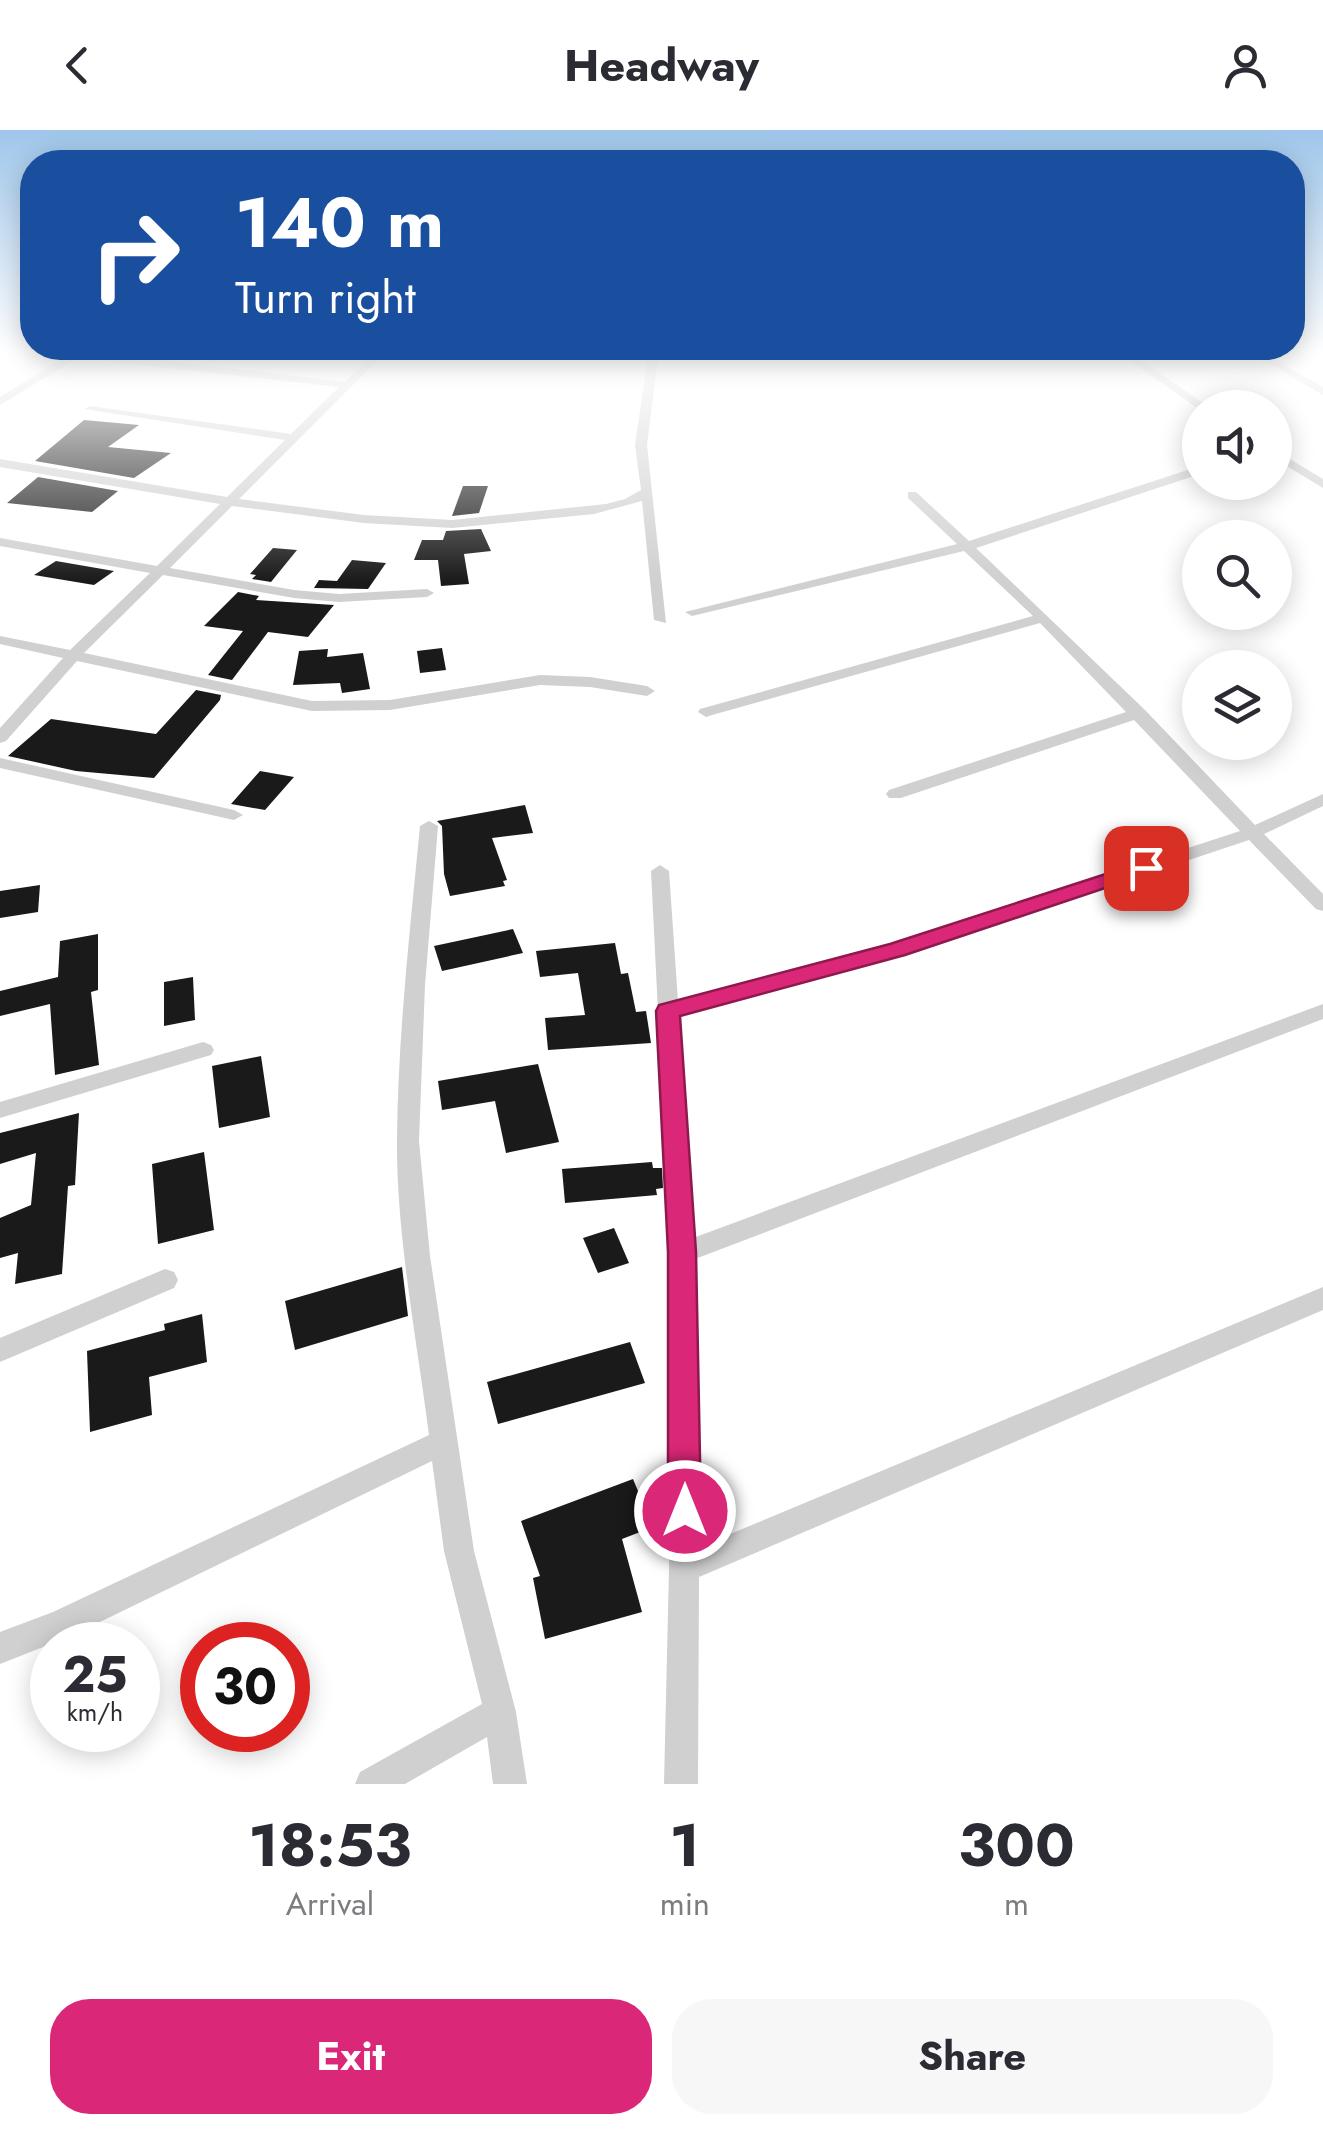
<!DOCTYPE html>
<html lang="en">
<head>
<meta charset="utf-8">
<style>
	body { margin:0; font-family:Jost,sans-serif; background:#f7f7f7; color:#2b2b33; height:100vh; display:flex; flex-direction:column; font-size:38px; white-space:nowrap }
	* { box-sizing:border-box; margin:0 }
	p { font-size:32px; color:#7c7c81 }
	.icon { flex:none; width:55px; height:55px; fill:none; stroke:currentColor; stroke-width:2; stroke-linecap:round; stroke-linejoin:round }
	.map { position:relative; height:1654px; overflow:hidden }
	.sheet { display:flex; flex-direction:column; background:#fff; flex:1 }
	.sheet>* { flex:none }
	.top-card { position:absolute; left:20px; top:20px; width:1285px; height:210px; border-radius:40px; box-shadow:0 5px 25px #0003; background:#1a4fa0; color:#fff; overflow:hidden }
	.fabs { position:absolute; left:1182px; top:260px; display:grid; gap:20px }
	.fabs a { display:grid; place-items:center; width:110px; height:110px; border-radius:50%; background:#fff; box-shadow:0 5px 25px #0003; font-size:50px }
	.speed { position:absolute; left:30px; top:1492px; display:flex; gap:20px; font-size:50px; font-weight:700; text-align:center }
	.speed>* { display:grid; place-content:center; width:130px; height:130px; border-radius:50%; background:#fff; box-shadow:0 5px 25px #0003; line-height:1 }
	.speed small { font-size:25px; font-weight:400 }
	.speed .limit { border:15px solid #d22; background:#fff; color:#111 }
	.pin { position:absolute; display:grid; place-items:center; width:85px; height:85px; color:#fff; margin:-42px; border-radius:20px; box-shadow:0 5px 15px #0006 }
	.me { position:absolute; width:110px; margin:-55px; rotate:0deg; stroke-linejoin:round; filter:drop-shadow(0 0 8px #0008) }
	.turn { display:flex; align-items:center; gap:35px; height:210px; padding:0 50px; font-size:45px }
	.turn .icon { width:130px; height:130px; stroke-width:2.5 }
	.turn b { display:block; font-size:70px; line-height:85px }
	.eta { display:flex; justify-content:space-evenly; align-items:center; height:170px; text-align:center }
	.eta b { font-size:60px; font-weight:700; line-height:70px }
	.action { display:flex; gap:20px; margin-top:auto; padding:20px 50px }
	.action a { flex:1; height:115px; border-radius:40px; background:#db2777; color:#fff; font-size:40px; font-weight:700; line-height:115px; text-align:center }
	.action a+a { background:#f7f7f7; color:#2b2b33 }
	header { display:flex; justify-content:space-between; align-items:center; height:130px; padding:0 50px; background:#fff; font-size:45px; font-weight:700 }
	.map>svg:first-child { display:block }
	.building { fill:#1a1a1a }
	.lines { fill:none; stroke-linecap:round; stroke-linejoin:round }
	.street { fill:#d0d0d0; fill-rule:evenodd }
	.route { fill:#db2777; stroke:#8e194d; stroke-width:2.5 }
</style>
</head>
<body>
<header><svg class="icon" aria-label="back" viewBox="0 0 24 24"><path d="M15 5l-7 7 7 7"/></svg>Headway<svg class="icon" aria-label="person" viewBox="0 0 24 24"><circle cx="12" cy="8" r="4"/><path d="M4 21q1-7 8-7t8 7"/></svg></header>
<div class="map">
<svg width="1323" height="1654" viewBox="0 0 1323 1654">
	<rect width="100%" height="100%" fill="#fff"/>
	<!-- building -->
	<path class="building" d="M84,290l55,5 -31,22 63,6 -37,25 -99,-17z
		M38,347l80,14 -26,21 -85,-9z
		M463,356h25l-9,27 -27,3z
		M481,399l10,22 -27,3 5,30 -28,2 -3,-26h-24l8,-20h21l3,-9z
		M273,418l24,2 -26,32 -19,-3 4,-4 -6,-1z
		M352,430l34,3 -18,26 -54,-1 5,-8 18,1z
		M56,431l58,10 -20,14 -60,-10z
		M238,462l21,4 -3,4 78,5 -26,32 -40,-5 -36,48 -24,-5 35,-44 -39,-5z
		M442,518l4,22 -26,3 -3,-22z
		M328,519l-1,8 36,-4 7,36 -28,4 -2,-10 -47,2 6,-34z
		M196,560l25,5 -1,5 -66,78 -78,-7 -68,-15 43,-37 105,15z
		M260,641l34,6 -29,33 -34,-6z
		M525,675l8,28 -41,5 15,42 -4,1 2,5 -55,10 -6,-22 -2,-48 -5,-5z
		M40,755l-2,27 -38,6v-27z
		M513,799l10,24 -81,18 -8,-25z
		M98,804v56l-7,2 8,73 -44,10 -5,-71 -50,12v-25l58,-14 2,-36z
		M615,813l6,31 7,-1 8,39 10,-1 5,32 -103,7 -3,-32 40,-3 -7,-42 -38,4 -4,-26z
		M193,847l2,43 -31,6v-44z
		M261,926l9,61 -51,11 -7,-62z
		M538,934l21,78 -53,11 -11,-52 -53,9 -4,-29z
		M79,983l-4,72 -7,1 -6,88 -47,10 3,-31 -18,5v-40l31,-13 5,-52 -36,11v-31z
		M204,1022l10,78 -56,14 -6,-80z
		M652,1032l1,6h9l1,20 -7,1 1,6 -92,8 -3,-34z
		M614,1098l15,35 -31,10 -15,-35z
		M402,1137l6,49 -113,34 -10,-49z
		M202,1184l5,48 -58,15 3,38 -62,17 -3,-81 78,-21 -1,-6z
		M630,1212l15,41 -147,41 -11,-42z
		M633,1349l20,48 -31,12 20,73 -97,27 -12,-61 7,-2 -19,-55z"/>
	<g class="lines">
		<!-- street -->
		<path class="street" d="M33,220h45l267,32 32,-32h11l-149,149 125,16 88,5 154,-16 19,-5 16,-9 -6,-45 14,-95h10l-12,95 19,178 -12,-3 -12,-119 -48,13 -142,14 -88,-5 -132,-17 -62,62 124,22 45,4 88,-5 7,4 -7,4 -88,5 -45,-4 -131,-23 -79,78 228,48 78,-1 150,-25 50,2 57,9 8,5 -8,5 -57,-9 -50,-2 -150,25 -78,1 -235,-50 -71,80 -6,2v-15l63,-70 -63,-14v-8l70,14 80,-77 -150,-27v-8l157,28 63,-62 -220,-37v-8l227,38 58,-57 -201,-31 6,-3 201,28 48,-47 -261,-29 -78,47v-8l66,-41z
			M1115,220h12l83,58 -10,2z
			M1246,220h12l65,37v8z
			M1275,320l48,29v9l-48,-29z
			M1200,336v8l-224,74 169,162 110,115 68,-31v12l-59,28 59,60v17l-7,-2 -67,-69 -345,115 -225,60 14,223 630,-234v15l-628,240 4,288 624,-260v23l-624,267 -1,207h-34l7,-301 -1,-230 -19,-382 9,-6 9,6 9,130 213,-56 349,-114 -106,-111 -233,78h-12l-3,-4 3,-4 237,-78 -86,-89 -328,92 -6,2 -8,-5 2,-3 333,-93 -69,-65 -272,65 -7,-4 272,-68 -49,-46v-6h8l53,49z
			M0,628l234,52 9,5 -9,5 -234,-52z
			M429,691l9,5 -13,159 -6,156 11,115 44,295 42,161 11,72h-34l-6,-47 -82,47h-50l5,-12 122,-68 -38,-153 -12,-90 -361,175 -71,28v-32l53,-20 376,-177c-12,-94 -33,-202 -32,-296 1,-105 13,-209 23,-313z
			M203,912l8,3 3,5 -3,5 -211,63v-16z
			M165,1139l9,3 4,8 -4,8 -174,74v-24z"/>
	</g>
	<!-- sky -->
	<linearGradient id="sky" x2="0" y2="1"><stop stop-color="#9ec6ea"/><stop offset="0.49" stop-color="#fff"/><stop offset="1" stop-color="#fff" stop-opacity="0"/></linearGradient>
	<rect width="1323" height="452" fill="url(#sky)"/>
	<!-- route -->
	<path class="route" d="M1146,731l10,7 -3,4 -248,83 -225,61 16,236 5,259 -5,11 -11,5 -12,-5 -5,-11v-259l-12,-241 3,-6 231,-61z"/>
</svg>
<div class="fabs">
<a><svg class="icon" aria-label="sound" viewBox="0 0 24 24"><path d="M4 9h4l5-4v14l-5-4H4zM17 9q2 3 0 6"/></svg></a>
<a><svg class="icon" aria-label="search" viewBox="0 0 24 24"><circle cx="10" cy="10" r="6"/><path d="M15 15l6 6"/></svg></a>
<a><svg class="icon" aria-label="layers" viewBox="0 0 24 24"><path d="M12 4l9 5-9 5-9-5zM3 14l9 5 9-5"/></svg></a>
</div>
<div class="speed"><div>25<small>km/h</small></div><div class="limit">30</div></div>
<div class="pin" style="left:1146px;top:738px;background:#d93025"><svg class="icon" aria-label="arrive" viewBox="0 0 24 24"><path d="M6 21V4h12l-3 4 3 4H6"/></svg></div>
<svg class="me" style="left:685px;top:1381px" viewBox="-20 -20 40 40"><circle r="17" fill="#db2777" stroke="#fff" stroke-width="3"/><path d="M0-11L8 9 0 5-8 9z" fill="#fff"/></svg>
<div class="top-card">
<div class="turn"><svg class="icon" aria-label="right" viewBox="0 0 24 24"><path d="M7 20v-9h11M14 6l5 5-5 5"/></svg><div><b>140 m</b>Turn right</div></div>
</div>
</div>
<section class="sheet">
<div class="eta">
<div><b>18:53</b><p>Arrival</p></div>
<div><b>1</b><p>min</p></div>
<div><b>300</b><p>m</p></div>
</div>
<div class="action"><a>Exit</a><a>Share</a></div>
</section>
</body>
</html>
